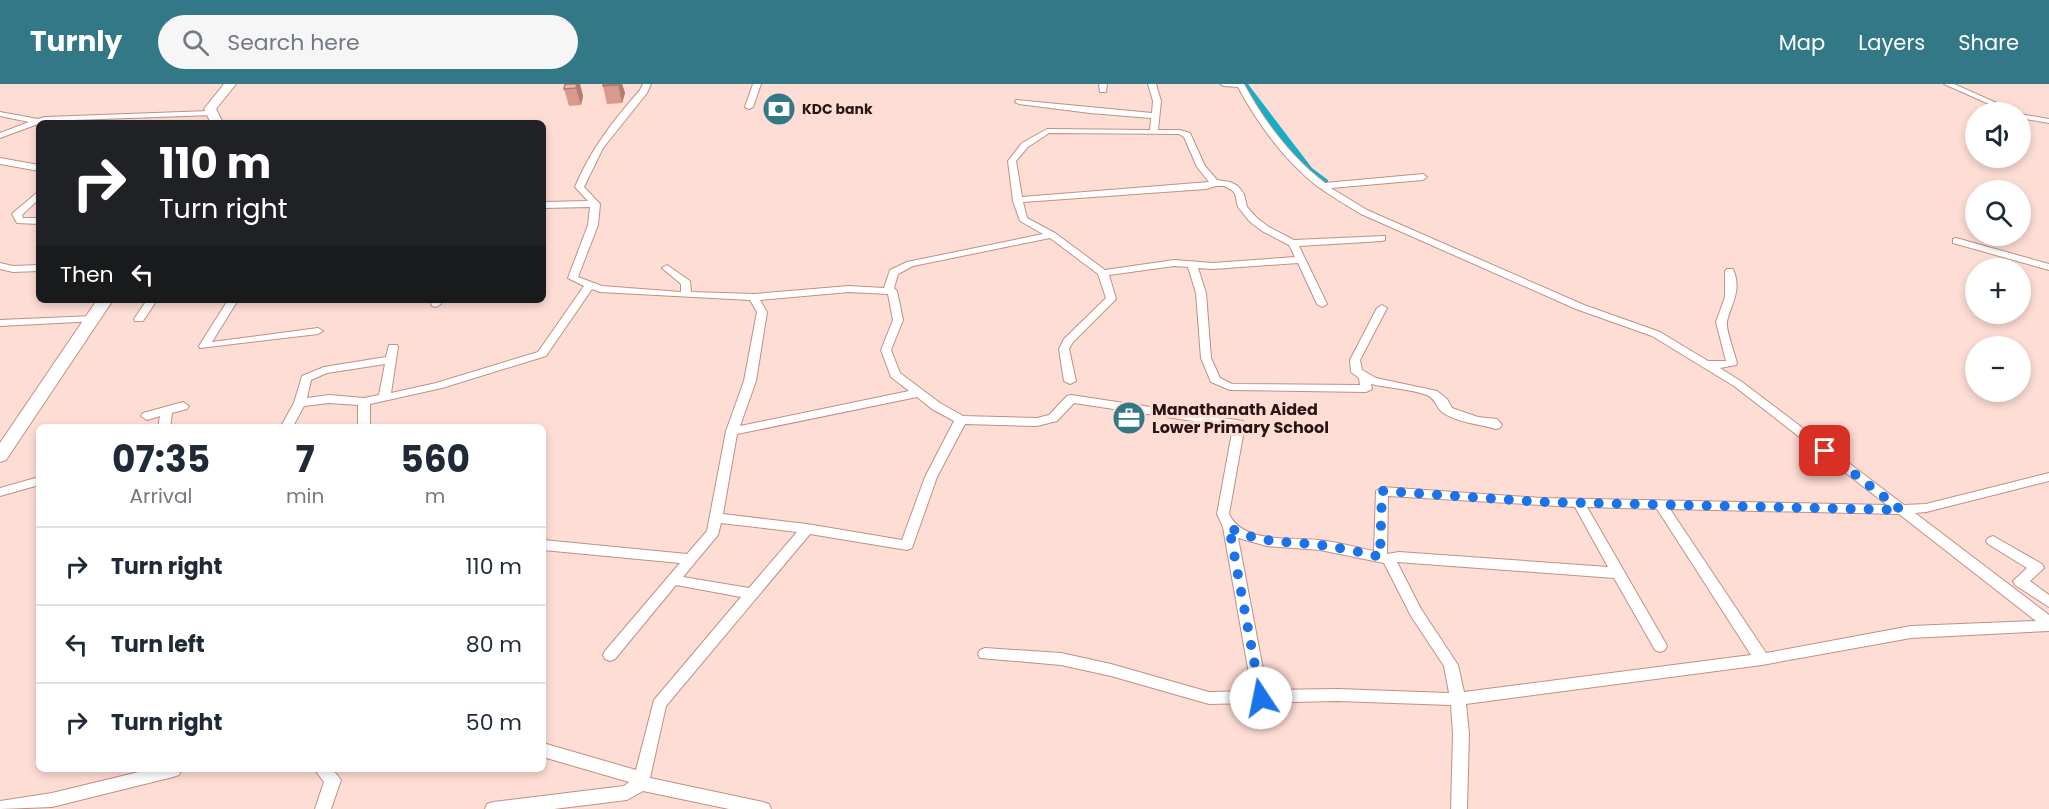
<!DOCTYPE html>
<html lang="en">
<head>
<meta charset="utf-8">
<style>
	body { margin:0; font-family:Poppins,sans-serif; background:#f6f6f7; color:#1f2937; height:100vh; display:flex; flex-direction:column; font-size:22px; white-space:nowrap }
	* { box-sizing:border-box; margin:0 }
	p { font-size:20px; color:#747a83 }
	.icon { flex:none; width:33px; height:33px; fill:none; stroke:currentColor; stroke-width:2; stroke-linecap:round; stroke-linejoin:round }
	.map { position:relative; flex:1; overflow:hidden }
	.details { position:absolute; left:36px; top:340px; width:510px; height:348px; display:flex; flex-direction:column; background:#fff; border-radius:9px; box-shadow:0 3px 9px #0003 }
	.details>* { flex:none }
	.guide { position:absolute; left:36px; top:36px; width:510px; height:183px; border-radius:9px; box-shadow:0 3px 9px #0003; background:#202124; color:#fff; overflow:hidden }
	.tools { position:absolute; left:1965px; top:18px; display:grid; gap:12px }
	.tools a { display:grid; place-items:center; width:66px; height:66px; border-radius:50%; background:#fff; box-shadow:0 3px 9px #0003; font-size:30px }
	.pin { position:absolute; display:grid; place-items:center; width:51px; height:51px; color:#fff; margin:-26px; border-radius:12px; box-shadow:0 3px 9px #0006 }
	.me { position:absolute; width:66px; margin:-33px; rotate:349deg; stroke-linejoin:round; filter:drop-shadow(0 0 4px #0008) }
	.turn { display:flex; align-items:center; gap:21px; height:126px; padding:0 24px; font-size:27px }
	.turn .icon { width:78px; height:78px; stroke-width:2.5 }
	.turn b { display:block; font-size:42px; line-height:51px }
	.then { display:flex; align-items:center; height:57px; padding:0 24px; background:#0003; gap:12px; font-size:22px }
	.eta { display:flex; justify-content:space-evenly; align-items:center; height:102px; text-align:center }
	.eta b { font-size:36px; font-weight:700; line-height:42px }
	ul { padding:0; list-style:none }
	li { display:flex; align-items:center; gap:18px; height:78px; padding:0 24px; border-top:2px solid #e0e1e3 }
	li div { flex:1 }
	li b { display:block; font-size:22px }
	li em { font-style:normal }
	header { display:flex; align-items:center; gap:36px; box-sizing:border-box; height:84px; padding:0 30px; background:#337886; color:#fff }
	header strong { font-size:28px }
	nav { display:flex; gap:33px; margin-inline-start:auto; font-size:21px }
	.search { width:420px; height:54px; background:#f6f6f7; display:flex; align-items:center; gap:15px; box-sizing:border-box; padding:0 21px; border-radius:33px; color:#747a83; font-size:22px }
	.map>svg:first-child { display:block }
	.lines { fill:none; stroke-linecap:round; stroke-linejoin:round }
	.canal { fill:#15aec6; fill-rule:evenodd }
	.street-casing { stroke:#c28f84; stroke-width:2 }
	.secondary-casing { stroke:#c28f84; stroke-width:2 }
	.street { fill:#fff; fill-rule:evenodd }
	.secondary { fill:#fff; fill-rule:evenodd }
	.wall { fill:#d99a8d }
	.shaded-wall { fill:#b07d73 }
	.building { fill:#fcb3a4; stroke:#b07d73; stroke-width:1.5 }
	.route { stroke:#1a73e8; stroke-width:10; stroke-dasharray:0 18 }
	.labels { text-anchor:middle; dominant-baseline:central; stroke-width:6; stroke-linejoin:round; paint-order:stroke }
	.far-poi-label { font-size:14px; font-weight:bold; fill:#291612; stroke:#feddd5; text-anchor:start }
	.poi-label { font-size:16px; font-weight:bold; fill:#291612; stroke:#feddd5; text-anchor:start }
</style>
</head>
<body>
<header>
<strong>Turnly</strong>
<div class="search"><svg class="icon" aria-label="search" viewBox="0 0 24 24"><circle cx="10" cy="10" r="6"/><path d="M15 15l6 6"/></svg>Search here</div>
<nav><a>Map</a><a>Layers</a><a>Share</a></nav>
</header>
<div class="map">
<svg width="2049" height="725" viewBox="0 0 2049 725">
	<rect width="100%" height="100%" fill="#feddd5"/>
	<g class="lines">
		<!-- canal -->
		<path class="canal" d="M1240,0h8l64,84 16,12v4c-19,1 -69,-72 -82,-89z"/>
		<!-- street casing -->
		<g class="street-casing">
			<path id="street" d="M643,0h8l-4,9 -44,55 -19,39 16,17 -2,21 -20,52 24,9 79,6v-8l-19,-16 5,-3 23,16 1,11 63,2 95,-8 35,2 6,-18 17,-8 136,-28 -23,-13 -7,-20 -5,-40 14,-18 25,-14 103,1 1,-12 -61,-5 -71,-9 -4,-2 1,-2 136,13 1,-12 -5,-17h8l5,17 -3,29h22l10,3 15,33 12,14 13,2 8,4 6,8 3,13 10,11 12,9 25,13 91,-4v4l-3,1 -83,5 28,58 -5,3 -5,-3 -19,-41 -85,6 -15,-1 8,25 5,65 9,20 12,6 128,1 -1,-7 -8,-6 -1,-12 27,-52 5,-3 5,3 -27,52 2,10 14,8 61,13 10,8 5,9 26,9 19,2 5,6 -2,3 -4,1c-16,-5 -39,-6 -54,-17 -6,-5 -6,-13 -15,-17 -17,-6 -38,-7 -56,-11l1,5 -6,3 -136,-2 -19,-8 -10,-24 -5,-65 -8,-26 -14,-1 -65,9 7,24 -43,43 -4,7 7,32 -6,3 -6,-3 -5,-32 5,-10 42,-41 -8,-24 -48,-36 -137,28 -15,8 -4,14 3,3 6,29 -12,30 9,23 40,30 23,13 74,2 12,-3 18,-19 4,-1 172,26 2,3 -16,90c14,30 62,23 90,26 18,2 36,7 55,11l2,-60 6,-4 160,11 345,7 -153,-119 -82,-50 -76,-27 -215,-95c-15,-9 -30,-18 -44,-28 -32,-25 -60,-63 -79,-99l-14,-1 -4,-2h24c20,37 47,73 81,99l98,-9 4,3 -4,3 -92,8 36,22 217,95 76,27 48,29h18l-10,-39 9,-25v-26l2,-2h6c9,21 -1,33 -6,52 -2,7 8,33 10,42l-1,2 -16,3 22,14 162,123 22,-1 123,-31v8l-123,31 -11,1 134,102v16l-138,7 -149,27 -296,39 3,30 -2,75h-16l2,-75 -2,-29 -114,-4 -128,3 -98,-28 -50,-11 -81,-7 -2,-4 2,-4 5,-2 76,5 50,11 98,28 43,-1 -29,-164 -6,-13 16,-87 -159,-24 -17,18 -20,5 -72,-2 -28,53 -25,71 -5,2 -97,-16 -144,172 -16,72 113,24 6,2 2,5h-42l-86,-18 -16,9 -73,9h-69l2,-5 6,-2 131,-16 5,-4 -86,-25v-14l93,27 18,-70 87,-103 -65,-12 -61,74 -5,2 -5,-2 -2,-4 2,-4 75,-88 -137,-13v-10l144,14 20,-23 19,-100 18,-50 13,-69 -7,-12 -150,-8 -8,-3 -46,67 -104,32 -72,16v24h-12v-23l-29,-2 -25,3 -12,22h-12l14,-25 8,-27 22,-9 62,-10 3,-12h8l1,2 -7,46 45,-10 102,-31 46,-66 -16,-8 20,-53 2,-18 -47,1v-6l45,-1 -13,-14c15,-37 39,-67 65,-97zM1049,49l130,1 5,3 13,30 12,15 -187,15 -6,-36 12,-14zM1216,102h8l8,4 3,4 3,13 12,15 12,9 27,14 6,12 -82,6 -39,-3 -69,10 -50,-37 -28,-15 -4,-16 183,-13zM849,208l39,2 5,26 -12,30 10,27 18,14 -169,35 16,-45 11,-69 -7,-12zM385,280l-6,31 -15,3 -35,-3 -22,3 4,-18 16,-7zM917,313l15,12 22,12 -29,56 -23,63 -95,-16 -84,-10 14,-80zM1388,412l187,11 33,60 -209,-15 -12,2zM1587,423l70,2 94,146 -287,37 -6,-27 -37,-56 -24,-47 217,16 41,72 5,2 5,-2 2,-4 -2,-4zM1670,425l229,5 137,107 -125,5 -145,27zM721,439l76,9 -48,56 -66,-11 35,-42zM1238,454l29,8 53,4 64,13 27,53 33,50 5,27 -112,-4 -70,1z
				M753,0h8l-8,23 -4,2 -4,-2z
				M1099,0h8l-1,8h-6z
				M1944,0h10l63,28h-10z
				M210,27l4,2 -1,2 -167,6 -46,17v-5l29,-11 -29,-6v-4l38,7 7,-2z
				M2020,30l29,5v4l-29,-5z
				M0,74l39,7v6l-39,-7z
				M39,107v8l-17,16 1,3h16v6l-22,-1 -5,-9 2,-2z
				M1956,154l93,26v6l-96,-27v-4z
				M0,179l13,3 26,-1v6l-26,1 -13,-3z
				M147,216h10l-14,21h-8l-1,-2z
				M228,216h10l-26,42 106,-14 5,3 -5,3 -118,14 -1,-2z
				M430,216h10l1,4 -5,3 -4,-1z
				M93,232l4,1 1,2 -1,2 -97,5v-6z
				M183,318l6,4 -2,3 -15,4 -2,15h-12l2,-12 -13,4 -6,-4 2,-3z
				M39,393v8l-39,11v-8z
				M1993,452l49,28 2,4 -14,13 19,14v12l-34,-22 -2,-4 14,-13 -39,-24 -2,-3 2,-3z
				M147,686h34l-2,5 -6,2 -121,30 -52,2v-8l52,-8z
				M315,686h18l8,10 -10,29h-16l9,-27z"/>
		</g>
		<!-- secondary casing -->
		<g class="secondary-casing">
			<path id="secondary" d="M224,0h12l-20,25 7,14h-12l-7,-14z
				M97,216h16l-107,160 -6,2v-19z"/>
		</g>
		<!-- street -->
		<use href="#street" class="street"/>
		<!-- secondary -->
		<use href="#secondary" class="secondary"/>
	</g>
	<!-- wall -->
	<path class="wall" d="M565,0h15l3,12 -2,9 -12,1 -5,-17z
		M622,0l3,9 -3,10 -15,1 -4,-18z"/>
	<!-- shaded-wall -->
	<path class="shaded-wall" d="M577,0h3l3,12 -2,9 -5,-17z
		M618,0h4l3,9 -3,10z"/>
	<!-- building -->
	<path class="building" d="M565,0h12l-1,4 -12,1z
		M603,0h15v1l-15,1z"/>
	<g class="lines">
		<!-- route -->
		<path class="route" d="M1261,614l-32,-171c28,17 59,14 91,18 20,3 41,7 60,12l2,-66 160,11 359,8 -76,-59"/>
	</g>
	<!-- icons -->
	<defs>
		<g id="bank-disc" transform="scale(1.725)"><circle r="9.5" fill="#337886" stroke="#feddd5"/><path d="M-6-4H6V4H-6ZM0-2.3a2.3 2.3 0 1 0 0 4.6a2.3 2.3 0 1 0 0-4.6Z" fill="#fff"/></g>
		<g id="office-disc" transform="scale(1.725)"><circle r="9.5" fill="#337886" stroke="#feddd5"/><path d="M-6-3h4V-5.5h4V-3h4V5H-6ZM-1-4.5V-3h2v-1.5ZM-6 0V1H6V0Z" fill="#fff"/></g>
	</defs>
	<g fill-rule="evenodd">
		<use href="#bank-disc" x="779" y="25"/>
		<use href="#office-disc" x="1129" y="334"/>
	</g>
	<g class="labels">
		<!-- far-poi labels -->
		<g class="far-poi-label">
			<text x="802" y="25">KDC bank</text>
		</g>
		<!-- poi labels -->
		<g class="poi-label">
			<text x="1152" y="325">Manathanath Aided<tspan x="1152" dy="18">Lower Primary School</tspan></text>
		</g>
	</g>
</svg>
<div class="tools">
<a><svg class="icon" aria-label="sound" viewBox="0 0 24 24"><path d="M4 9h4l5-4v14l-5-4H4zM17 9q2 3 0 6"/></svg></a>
<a><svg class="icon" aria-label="search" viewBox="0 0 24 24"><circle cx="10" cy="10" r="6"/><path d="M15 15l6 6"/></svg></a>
<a>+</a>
<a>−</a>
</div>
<div class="pin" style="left:1825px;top:367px;background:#d93025"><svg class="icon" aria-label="arrive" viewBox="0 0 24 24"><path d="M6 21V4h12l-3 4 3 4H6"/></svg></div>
<svg class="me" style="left:1261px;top:614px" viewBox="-20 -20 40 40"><circle r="19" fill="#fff"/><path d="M0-13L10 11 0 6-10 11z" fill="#1a73e8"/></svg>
<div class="guide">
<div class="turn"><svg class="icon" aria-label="right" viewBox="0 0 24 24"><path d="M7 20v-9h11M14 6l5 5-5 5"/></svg><div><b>110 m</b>Turn right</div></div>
<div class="then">Then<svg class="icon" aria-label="left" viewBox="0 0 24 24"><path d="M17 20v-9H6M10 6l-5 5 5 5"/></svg></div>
</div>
<section class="details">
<div class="eta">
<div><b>07:35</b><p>Arrival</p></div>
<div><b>7</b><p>min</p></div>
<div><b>560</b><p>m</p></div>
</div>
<ul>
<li><svg class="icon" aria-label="right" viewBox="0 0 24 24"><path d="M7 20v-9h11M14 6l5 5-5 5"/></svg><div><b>Turn right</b></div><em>110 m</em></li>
<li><svg class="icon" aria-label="left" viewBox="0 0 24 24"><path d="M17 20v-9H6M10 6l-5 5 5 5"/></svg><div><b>Turn left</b></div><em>80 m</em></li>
<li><svg class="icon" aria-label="right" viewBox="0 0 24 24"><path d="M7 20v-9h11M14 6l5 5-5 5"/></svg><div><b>Turn right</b></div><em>50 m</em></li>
</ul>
</section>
</div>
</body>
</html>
